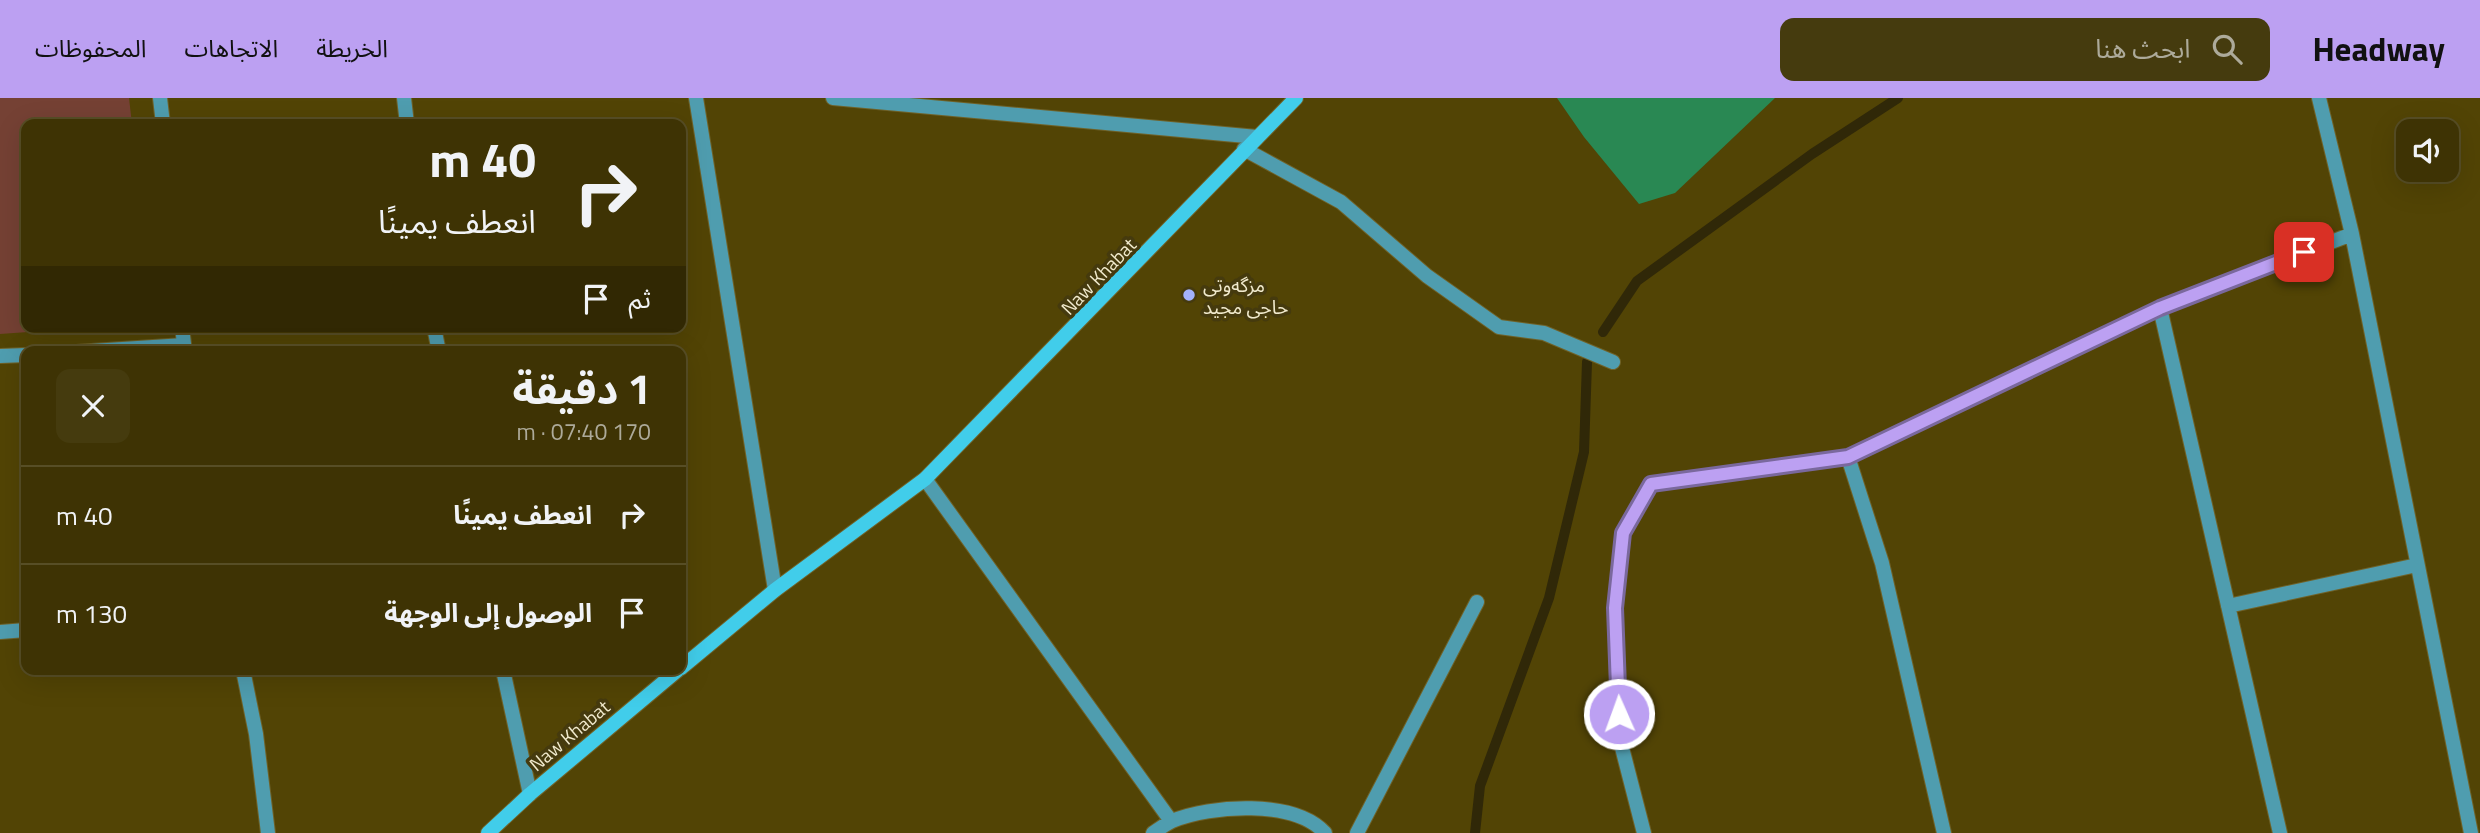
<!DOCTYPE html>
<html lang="ar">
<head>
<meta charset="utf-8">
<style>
	body { margin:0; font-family:"Titillium Web","Noto Sans Arabic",sans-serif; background:#453b0e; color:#f1f3f6; direction:rtl; height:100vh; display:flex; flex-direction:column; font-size:26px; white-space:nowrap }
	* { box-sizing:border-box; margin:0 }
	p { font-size:23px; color:#adaa9a }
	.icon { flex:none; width:38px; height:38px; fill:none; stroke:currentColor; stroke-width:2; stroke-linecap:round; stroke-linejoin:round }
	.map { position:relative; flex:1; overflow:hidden; direction:ltr }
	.drawer { position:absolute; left:21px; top:248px; width:665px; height:329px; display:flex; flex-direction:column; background:#3e3304; border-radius:14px; box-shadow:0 7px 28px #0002,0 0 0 2px #574e26; direction:rtl }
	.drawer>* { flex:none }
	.guide { position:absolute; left:21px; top:21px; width:665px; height:214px; border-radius:14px; box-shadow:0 7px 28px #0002,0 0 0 2px #574e26; direction:rtl; background:#3e3304; color:#f1f3f6; overflow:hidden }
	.buttons { position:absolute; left:2396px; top:21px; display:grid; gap:14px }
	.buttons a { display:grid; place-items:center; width:63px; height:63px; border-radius:14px; background:#3e3304; box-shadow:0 7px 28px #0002,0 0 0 2px #574e26; font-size:35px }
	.pin { position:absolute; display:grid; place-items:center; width:60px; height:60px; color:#fff; margin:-30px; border-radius:14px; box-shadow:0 4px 10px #0006 }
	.me { position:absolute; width:77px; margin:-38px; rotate:358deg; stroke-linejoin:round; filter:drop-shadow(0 0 5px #0008) }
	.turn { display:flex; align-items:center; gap:24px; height:147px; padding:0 35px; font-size:32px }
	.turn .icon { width:91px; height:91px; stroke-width:2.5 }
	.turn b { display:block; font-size:49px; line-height:60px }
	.then { display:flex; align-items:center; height:66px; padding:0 35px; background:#0003; gap:14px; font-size:26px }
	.round { display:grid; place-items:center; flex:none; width:74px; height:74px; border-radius:14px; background:#453b0e }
	.headline { display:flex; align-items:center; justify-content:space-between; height:119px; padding:0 35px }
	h1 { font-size:42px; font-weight:700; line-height:52px }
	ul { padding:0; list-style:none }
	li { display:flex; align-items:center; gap:21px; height:98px; padding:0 35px; border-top:2px solid #574e26 }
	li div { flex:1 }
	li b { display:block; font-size:26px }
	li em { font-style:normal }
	header { display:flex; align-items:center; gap:42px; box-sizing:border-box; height:98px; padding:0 35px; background:#bca0f2; color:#111 }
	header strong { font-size:33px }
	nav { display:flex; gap:38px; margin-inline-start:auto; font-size:24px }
	.search { width:490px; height:63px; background:#453b0e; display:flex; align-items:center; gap:18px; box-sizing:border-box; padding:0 24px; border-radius:14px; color:#adaa9a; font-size:26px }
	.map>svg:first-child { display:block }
	.green { fill:#754134 }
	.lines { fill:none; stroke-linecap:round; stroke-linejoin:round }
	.stream { stroke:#302808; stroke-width:10 }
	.building { fill:#298853 }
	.street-casing { stroke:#6f6229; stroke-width:16 }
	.secondary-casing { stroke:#6f6229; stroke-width:16 }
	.street { stroke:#4f9daf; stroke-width:14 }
	.secondary { stroke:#41cdea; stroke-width:14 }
	.route-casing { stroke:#7a689d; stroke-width:18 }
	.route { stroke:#bca0f2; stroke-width:12 }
	.poi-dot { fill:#a3b2fd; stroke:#453a0e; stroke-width:2.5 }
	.labels { text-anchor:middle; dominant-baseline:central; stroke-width:7; stroke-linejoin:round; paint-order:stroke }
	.street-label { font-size:19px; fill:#f1eacd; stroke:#453a0e }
	.poi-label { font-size:19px; fill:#f1eacd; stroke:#453a0e; text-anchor:start }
</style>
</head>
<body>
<header>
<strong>Headway</strong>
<div class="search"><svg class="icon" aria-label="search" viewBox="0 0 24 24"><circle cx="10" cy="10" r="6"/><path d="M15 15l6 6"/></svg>ابحث هنا</div>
<nav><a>الخريطة</a><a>الاتجاهات</a><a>المحفوظات</a></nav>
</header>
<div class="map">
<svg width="2480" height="735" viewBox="0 0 2480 735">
	<rect width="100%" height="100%" fill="#524405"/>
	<!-- green -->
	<path class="green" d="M0,0h129l3,26h-106v203h72l-98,7z"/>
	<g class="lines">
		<!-- stream -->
		<path class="stream" d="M1603,234l34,-51 175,-127 86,-56
			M1475,735l5,-47 69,-188 35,-146 3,-90"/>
	</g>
	<!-- building -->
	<path class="building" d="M1557,0h218l-100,95 -36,11 -55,-67z"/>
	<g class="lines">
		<!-- street casing -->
		<g class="street-casing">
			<path id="street" d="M160,0l3,26
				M404,0l3,26
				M696,0l79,492
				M833,0l424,39
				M2319,0l33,136 119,599
				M1244,51l97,53 86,74 72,51 45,6 69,29
				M2160,210l120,525
				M182,229l3,25
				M434,229l5,25
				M76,254l108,-7
				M0,258l26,-1
				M1848,359l34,106 62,270
				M925,381l246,342
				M2228,508l189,-41
				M0,534l26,-2
				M243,572l13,64 12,99
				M503,572l27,124
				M1153,735c6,-4 13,-9 19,-12 39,-16 122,-22 153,12
				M1357,735l120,-231
				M1644,735l-24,-93 -5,-132 8,-75 28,-49 197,-27 312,-149 192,-74"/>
		</g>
		<!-- secondary casing -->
		<g class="secondary-casing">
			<path id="secondary" d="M681,570l94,-78 150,-111 371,-381
				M488,735l42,-39 148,-124"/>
		</g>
		<!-- street -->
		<use href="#street" class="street"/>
		<!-- secondary -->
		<use href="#secondary" class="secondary"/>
	</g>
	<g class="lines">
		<!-- route casing -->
		<g class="route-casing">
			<path id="route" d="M1619,616l-4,-106 8,-75 28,-49 197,-27 312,-149 144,-56"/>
		</g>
		<!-- route -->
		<use href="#route" class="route"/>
	</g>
	<!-- markers -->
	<circle class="poi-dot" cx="1189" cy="197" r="7"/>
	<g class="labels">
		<!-- street labels -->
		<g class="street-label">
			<text transform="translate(1098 178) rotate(-46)">Naw Khabat</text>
			<text transform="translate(569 637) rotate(-40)">Naw Khabat</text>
		</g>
		<!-- poi labels -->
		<g class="poi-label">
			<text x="1203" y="186">مزگەوتى<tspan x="1203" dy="22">حاجى مجيد</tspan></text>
		</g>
	</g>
</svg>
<div class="buttons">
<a><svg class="icon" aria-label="sound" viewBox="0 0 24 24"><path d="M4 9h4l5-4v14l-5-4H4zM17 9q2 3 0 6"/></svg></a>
</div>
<div class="pin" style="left:2304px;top:154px;background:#d93025"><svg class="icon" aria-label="arrive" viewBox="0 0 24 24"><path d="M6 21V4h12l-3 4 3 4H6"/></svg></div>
<svg class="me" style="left:1619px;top:616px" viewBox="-20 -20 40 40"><circle r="17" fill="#bca0f2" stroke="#fff" stroke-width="3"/><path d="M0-11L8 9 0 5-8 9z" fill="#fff"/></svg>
<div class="guide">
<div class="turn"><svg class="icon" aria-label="right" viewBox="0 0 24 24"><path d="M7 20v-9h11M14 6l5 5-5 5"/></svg><div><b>40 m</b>انعطف يمينًا</div></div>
<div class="then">ثم<svg class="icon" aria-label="arrive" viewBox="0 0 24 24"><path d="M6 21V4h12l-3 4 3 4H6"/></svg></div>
</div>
<section class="drawer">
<div class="headline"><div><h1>1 دقيقة</h1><p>170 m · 07:40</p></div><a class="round"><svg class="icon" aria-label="close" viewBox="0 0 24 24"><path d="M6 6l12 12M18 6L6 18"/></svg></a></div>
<ul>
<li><svg class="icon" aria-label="right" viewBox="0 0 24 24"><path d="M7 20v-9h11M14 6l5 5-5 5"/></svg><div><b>انعطف يمينًا</b></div><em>40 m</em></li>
<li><svg class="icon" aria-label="arrive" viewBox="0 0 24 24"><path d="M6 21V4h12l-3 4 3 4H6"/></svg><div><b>الوصول إلى الوجهة</b></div><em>130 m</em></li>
</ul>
</section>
</div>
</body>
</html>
